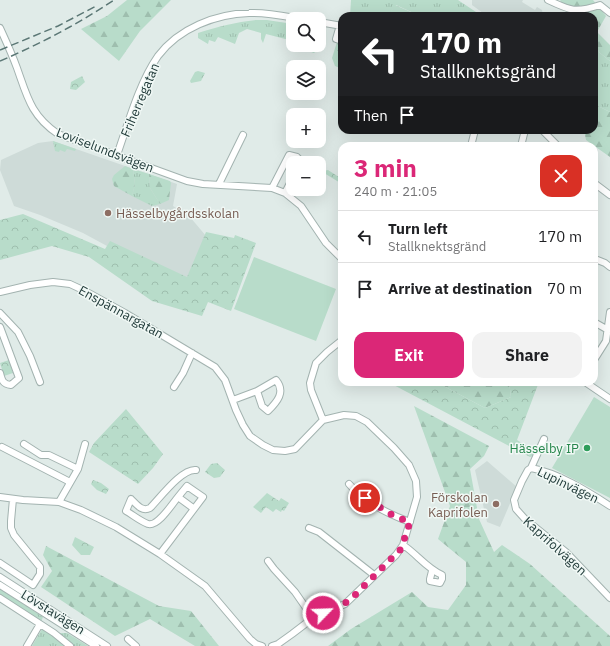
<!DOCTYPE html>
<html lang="en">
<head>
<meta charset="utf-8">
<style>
	body { margin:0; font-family:"IBM Plex Sans",sans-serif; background:#f2f2f2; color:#202124; height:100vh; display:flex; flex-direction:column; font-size:15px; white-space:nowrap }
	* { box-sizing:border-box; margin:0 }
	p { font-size:13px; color:#757577 }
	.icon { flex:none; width:22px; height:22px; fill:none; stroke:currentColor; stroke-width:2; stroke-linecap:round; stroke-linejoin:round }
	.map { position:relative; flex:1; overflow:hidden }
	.drawer { position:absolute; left:338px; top:142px; width:260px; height:244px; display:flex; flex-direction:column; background:#fff; border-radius:12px; box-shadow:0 4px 16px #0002 }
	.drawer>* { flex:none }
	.banner { position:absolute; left:338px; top:12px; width:260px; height:122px; border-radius:12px; box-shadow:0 4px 16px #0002; background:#202124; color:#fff; overflow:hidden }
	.tools { position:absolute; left:286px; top:12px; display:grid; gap:8px }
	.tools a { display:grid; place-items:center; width:40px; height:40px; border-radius:8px; background:#fff; box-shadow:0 4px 16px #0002; font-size:20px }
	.pin { position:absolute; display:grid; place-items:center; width:34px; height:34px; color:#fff; margin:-17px; border:2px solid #fff; border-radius:50%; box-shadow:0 1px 4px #0007 }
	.me { position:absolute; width:44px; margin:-22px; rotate:66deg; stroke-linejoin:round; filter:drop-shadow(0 0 3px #0008) }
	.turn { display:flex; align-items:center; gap:14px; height:84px; padding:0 16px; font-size:18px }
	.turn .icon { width:52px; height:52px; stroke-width:2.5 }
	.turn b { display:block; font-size:28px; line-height:34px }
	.then { display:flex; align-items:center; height:38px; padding:0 16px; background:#0003; gap:8px; font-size:15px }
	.round { display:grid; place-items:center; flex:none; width:42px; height:42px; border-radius:12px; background:#f2f2f2 }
	.overview { display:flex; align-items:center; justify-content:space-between; height:68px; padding:0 16px }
	h1 { font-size:24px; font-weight:700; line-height:30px; color:#db2777 }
	.cta { display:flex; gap:8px; margin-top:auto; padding:8px 16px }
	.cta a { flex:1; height:46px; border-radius:12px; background:#db2777; color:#fff; font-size:16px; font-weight:700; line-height:46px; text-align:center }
	.cta a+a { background:#f2f2f2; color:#202124 }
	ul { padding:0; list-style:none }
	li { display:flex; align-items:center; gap:12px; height:52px; padding:0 16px; border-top:1px solid #e0e0e0 }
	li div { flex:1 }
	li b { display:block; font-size:15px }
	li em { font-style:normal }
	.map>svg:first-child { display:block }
	.built { fill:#cedbd8 }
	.grass { fill:url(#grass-tufts) }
	.forest { fill:url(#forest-firs) }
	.park { fill:url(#park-crowns) }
	.garden { fill:#b8dcca }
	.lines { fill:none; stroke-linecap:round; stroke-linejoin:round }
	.minor-casing { stroke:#a3b3b0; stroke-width:8 }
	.minor { stroke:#fff; stroke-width:6 }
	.rail { stroke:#5b7775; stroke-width:1.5; stroke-dasharray:8 4; stroke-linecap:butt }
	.route { stroke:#db2777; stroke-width:7; stroke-dasharray:0 12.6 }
	.education-dot { fill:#8d6e63; stroke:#f0f8f5; stroke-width:1.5 }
	.leisure-dot { fill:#2e9e5b; stroke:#f0f8f5; stroke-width:1.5 }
	.labels { text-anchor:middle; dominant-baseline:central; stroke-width:3; stroke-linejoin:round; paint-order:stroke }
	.street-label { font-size:13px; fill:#213b3a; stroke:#f0f8f5 }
	.education-label { font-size:13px; fill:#785e54; stroke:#f0f8f5; text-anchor:start }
	.leisure-label { font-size:13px; fill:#27864d; stroke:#f0f8f5; text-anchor:end }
</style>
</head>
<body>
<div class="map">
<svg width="610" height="646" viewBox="0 0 610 646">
	<defs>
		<pattern id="grass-tufts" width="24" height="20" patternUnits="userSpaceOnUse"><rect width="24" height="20" fill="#b8dcca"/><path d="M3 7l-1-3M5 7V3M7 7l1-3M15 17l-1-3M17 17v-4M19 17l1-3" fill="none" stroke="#9ebeae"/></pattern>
		<pattern id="forest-firs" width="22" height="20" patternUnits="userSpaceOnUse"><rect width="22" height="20" fill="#b8dcca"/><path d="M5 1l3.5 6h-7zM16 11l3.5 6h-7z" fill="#9ebeae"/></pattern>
		<pattern id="park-crowns" width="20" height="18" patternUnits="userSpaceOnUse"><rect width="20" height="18" fill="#b8dcca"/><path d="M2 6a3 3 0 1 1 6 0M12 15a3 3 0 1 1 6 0" fill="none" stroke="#9ebeae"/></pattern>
	</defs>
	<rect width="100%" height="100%" fill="#e0ebe8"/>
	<!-- built -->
	<path class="built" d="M472,0h51l-1,2 13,8 2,-3 5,3 1,6h-56l-15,-11z
		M53,141l124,43 -4,22 17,11 16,19 -19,49 -56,-26 -48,-26 -43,-18 -26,-9 -14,-36 1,-10 37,-17z
		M487,461l30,26 -17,40 -13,-5 -12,-52z"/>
	<!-- grass -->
	<path class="grass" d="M351,0h107l24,16h-62l-24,-11 -8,11h-38z
		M256,20h11l26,4v17l-27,-7 -3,9 -2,-4v-6l-14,-4 -8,4 -4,11 -17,-7 -3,5 -6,-2 -1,4 -10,-6v-5c19,-6 38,-11 58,-13z
		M337,42h3l-1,4 3,2v21l-7,-3 -3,-8z
		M300,45h18l-2,6 -2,2 -14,-5z
		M594,45l6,8 10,8v51l-16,-8z
		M53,141l23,8 -1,2 -8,-2 -2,3 -5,-2 -1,2 -4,-1z
		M133,169l16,5 1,14 10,16 -8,2 -20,-10 3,-12z
		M0,589l43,28 -2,5 -41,-26z
		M42,629l8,4 16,13h-34z
		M58,633h9l21,13h-14z"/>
	<!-- forest -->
	<path class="forest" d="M127,0h44l-31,31 -21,30 -38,-32 26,-13z
		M560,0h33l13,16 -9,16 13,13v16l-10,-8 -6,-8v-29h-8v-3l-24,-10z
		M395,5l25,11h-32z
		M594,104l16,8v45l-24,-17 -2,-10h10z
		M125,166l8,3 2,15 -3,12 -18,-10 -2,-7 2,-4z
		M149,174l21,7 1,2 -2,17 -9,4 -10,-16z
		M436,382h73l2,15 -26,11z
		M414,406l75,40 -5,10 -14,13 9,50 15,33 8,-7 28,19 80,72v10h-282l23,-17 61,-37 16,15 20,3 18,-25v-23l-28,-23 12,-33z
		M46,546l113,60 32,5 28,35h-24l-45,-27 -35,17 -74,-49 11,-16 -9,-16z"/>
	<!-- park -->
	<path class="park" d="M337,50l5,1v14l-3,1 -3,-1 -1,-6z
		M198,71l7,2 -4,8 -10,2 -1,-2 5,-9z
		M82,76l3,6 -9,8 -6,-1 1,-7z
		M328,170l14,9v5l-18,-11h-3l2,-2z
		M23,214l82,35 5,-8 77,36 19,-45 28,6 1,-3 21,8 -25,68 -23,-9 -6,14 -50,-15 -63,-44 -37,-11 -52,14v-40z
		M9,360l4,13 -9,3 -4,-13z
		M388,382h48l49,26 26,-11 -2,-15h30l-22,58 18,11 -2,5 -3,1z
		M126,409l37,45 -10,14 -15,16 -49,-32 5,-9z
		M217,463l8,7 -5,7 -6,1 -9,-6 6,-8z
		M93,480l8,3 8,6 -3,5 -9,-4 -6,-6z
		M267,493l12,8 2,-3 8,5 -5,8 -2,-1 -1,2 -5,-3 -3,3 -7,-5 -5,6 -8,-6z
		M75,537l19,10 -4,8h-9l-9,-10z"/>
	<!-- garden -->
	<path class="garden" d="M254,257l82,32 -20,52 -82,-32z
		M594,397l16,10v91l-58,-30z"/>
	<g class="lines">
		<!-- minor casing -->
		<g class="minor-casing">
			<path id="minor" d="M548,0c23,11 28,13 52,5l10,8
				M319,22l23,4
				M340,25l-4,14 6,2
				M0,28c6,13 12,26 17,40 10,28 14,48 41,66l129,47 16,3 69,4 13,5 16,13 25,37 16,16
				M542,130l16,16
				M471,146l4,-16
				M521,146l4,-16
				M117,155c11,-31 22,-72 41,-99 21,-28 58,-42 91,-43 17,-1 35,3 52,6
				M594,183l16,12
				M219,184l24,-49
				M272,188l17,-33 8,2 3,3 -1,3
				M285,193l8,-16
				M595,259l10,4 5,4
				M0,292l30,-7 23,-3 17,2 15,7 40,22 90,54 10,13 11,30 7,15 7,11 13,9 10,5 12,1 10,-2 28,-29 21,-5 12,1 11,6 27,26 15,17 7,16 1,16 -14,48 -7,10 -51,49 -32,14 -21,16 -14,10 -6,2
				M0,313l18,19 12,24 10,26
				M594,322l14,8
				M0,327l19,51 -8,7c-8,-1 -9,-4 -11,-12
				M594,360l12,-19 4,-29
				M585,382l25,17
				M174,387l9,-14 9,-20
				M233,400l24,-9 5,15 6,5c9,-9 18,-19 8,-31l-19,11
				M323,420l-12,-30 -1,-7 6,-20 11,-11 15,-12
				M544,439l-13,29 -3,2 -6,11 -8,19 2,9 9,10 41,33 44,46
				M24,444l17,11h8l29,14
				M2,447l68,35
				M531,468c27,5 56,23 79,38
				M349,484c15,18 39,30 61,38
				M0,497l23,3 36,2 22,8 35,17 44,27 45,32 45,53 6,5 6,2
				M178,497c-6,7 -20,30 -30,27 -8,-3 -15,-9 -22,-13l5,-12c6,6 11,13 19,9 10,-10 32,-40 46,-38
				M59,502l19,-33 7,-25
				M309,528l10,4 55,43
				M403,545c14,9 23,23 39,30v4l-2,4 -10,-2v-2l2,-8
				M160,554l43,-57 -16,-11 -9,11 15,11
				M268,561l6,8 21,23 18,26
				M0,563l33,22 7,-11v-7l-26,-32 -3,-7v-7l2,-22
				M0,577l107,69
				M0,585l96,61
				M0,598l54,35 16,13
				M128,639l8,7
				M27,646l13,-22"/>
		</g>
		<!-- minor -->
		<use href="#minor" class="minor"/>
		<!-- rail -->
		<path class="rail" d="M0,50l58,-24 40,-21
			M0,61c40,-17 78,-37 114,-61"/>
	</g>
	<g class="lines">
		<!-- route -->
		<path class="route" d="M323,613l21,-9 8,-6 49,-49 9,-27 -16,-6 -29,-18"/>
	</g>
	<!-- markers -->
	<g class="education-dot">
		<circle cx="108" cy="213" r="4"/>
		<circle cx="496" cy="504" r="4"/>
	</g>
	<circle class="leisure-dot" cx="587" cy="448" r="4"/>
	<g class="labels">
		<!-- street labels -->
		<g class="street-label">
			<text transform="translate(140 100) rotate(-67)">Friherregatan</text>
			<text transform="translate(105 150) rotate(21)">Loviselundsvägen</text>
			<text transform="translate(121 312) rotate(29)">Enspännargatan</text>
			<text transform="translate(568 485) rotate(26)">Lupinvägen</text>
			<text transform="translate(555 546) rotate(42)">Kaprifolvägen</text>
			<text transform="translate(53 612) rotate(32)">Lövstavägen</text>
		</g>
		<!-- education labels -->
		<g class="education-label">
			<text x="116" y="213">Hässelbygårdsskolan</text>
			<text x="488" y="497" text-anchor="end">Förskolan<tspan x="488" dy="15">Kaprifolen</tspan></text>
		</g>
		<!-- leisure labels -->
		<g class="leisure-label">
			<text x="579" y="448">Hässelby IP</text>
		</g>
	</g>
</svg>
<div class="tools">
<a><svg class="icon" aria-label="search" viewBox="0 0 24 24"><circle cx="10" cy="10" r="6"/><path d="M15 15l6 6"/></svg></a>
<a><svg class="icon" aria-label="layers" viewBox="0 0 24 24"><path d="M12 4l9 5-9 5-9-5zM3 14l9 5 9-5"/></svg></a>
<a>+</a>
<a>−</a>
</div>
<div class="pin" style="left:365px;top:498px;background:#d93025"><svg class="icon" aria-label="arrive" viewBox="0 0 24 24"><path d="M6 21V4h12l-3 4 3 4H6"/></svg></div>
<svg class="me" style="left:323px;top:613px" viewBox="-20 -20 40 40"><circle r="17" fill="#db2777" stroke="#fff" stroke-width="3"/><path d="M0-11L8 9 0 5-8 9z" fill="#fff"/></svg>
<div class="banner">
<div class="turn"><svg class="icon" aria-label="left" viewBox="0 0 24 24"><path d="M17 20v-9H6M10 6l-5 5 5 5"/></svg><div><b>170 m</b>Stallknektsgränd</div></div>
<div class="then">Then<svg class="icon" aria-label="arrive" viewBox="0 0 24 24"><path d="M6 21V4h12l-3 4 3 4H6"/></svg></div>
</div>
<section class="drawer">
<div class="overview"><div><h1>3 min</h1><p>240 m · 21:05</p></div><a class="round" style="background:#d93025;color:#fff"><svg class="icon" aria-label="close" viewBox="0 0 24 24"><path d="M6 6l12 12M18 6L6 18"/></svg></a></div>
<ul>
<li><svg class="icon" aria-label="left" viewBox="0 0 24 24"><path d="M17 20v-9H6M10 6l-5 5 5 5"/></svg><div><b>Turn left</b><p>Stallknektsgränd</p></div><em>170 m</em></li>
<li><svg class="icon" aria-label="arrive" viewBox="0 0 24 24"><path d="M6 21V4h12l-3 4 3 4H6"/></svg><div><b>Arrive at destination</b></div><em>70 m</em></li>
</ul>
<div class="cta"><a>Exit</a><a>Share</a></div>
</section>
</div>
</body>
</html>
